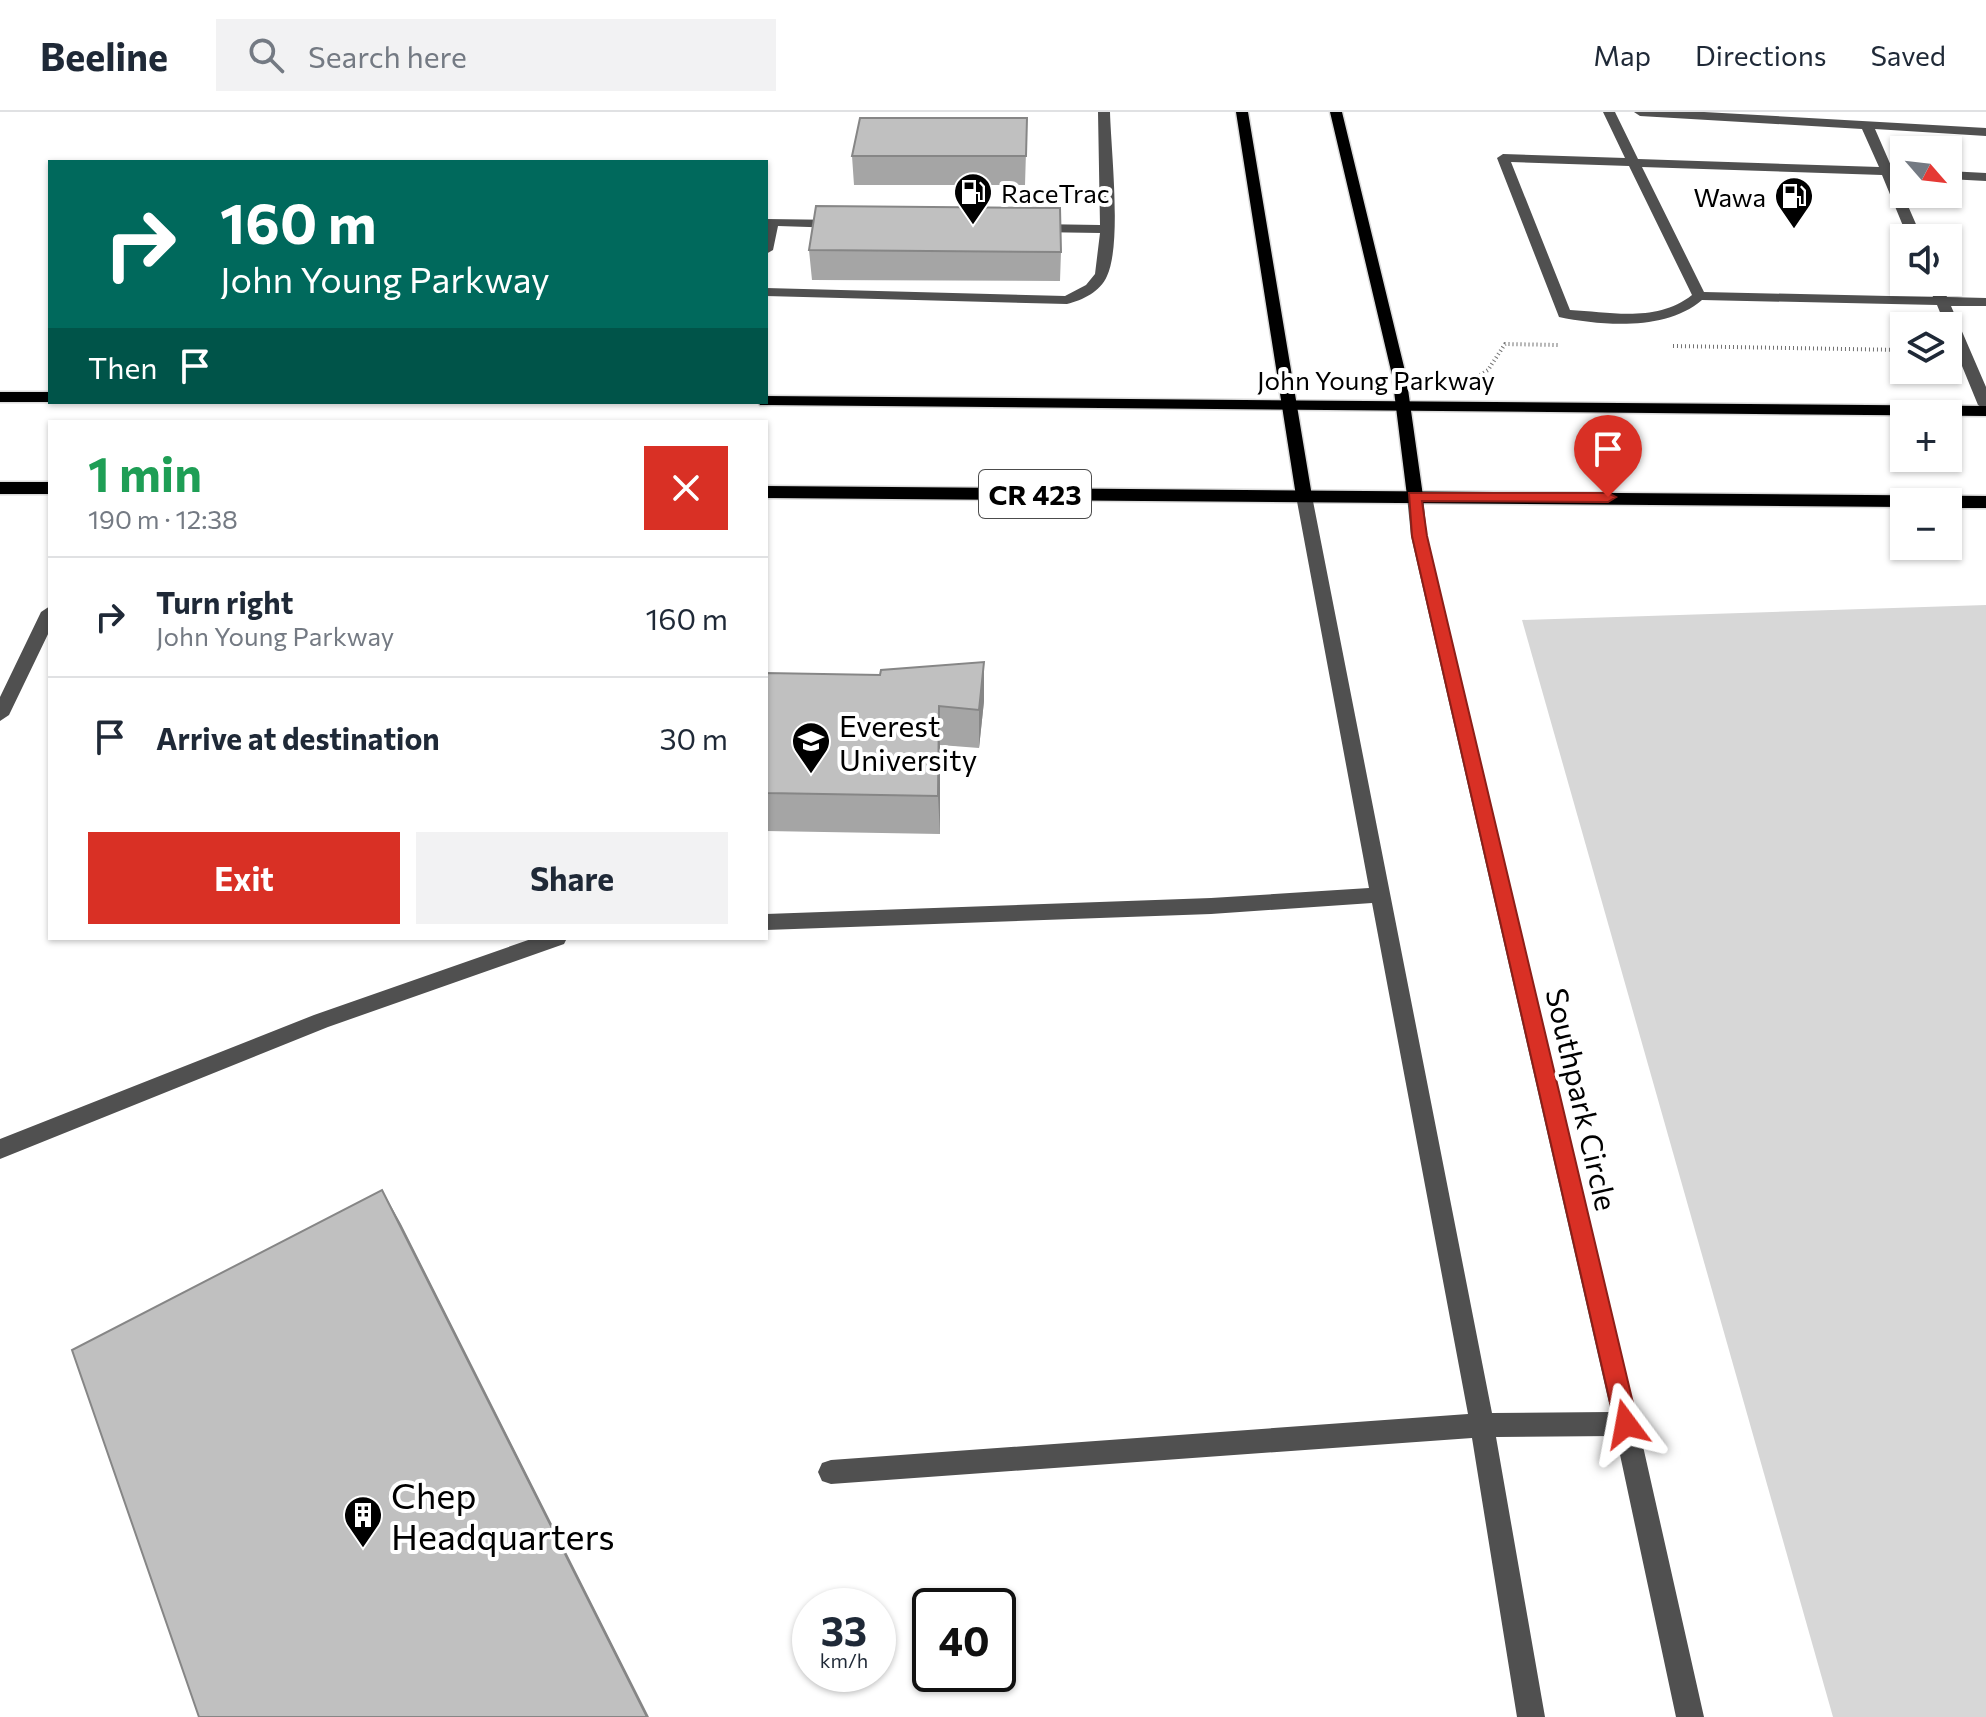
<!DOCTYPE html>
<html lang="en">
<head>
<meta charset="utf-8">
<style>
	body { margin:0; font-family:Commissioner,sans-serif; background:#f2f2f3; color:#1f2937; height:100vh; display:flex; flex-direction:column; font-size:30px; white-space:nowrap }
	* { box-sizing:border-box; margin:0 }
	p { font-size:26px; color:#747a83 }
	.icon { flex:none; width:44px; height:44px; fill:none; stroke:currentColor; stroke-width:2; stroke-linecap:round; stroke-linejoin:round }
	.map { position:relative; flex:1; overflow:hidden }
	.side { position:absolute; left:48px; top:308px; width:720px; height:520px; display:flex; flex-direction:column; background:#fff; border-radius:0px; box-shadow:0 2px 6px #0004 }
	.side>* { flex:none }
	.hud { position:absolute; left:48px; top:48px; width:720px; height:244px; border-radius:0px; box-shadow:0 2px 6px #0004; background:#00695c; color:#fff; overflow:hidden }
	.needle { width:52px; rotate:118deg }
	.tools { position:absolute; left:1890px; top:24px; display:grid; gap:16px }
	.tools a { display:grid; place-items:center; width:72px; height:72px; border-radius:0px; background:#fff; box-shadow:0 2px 6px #0004; font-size:40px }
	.speed { position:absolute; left:792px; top:1476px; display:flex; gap:16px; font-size:40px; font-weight:700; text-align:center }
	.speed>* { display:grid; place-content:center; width:104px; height:104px; border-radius:50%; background:#fff; box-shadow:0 2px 6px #0004; line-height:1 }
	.speed small { font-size:20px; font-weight:400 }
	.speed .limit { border:4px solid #111; border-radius:12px; background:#fff; color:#111 }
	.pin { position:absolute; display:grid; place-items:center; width:68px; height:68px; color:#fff; margin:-82px -34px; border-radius:50% 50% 50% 0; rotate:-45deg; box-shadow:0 0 8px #0007 }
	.pin .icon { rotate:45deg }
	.me { position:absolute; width:88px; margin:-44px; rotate:347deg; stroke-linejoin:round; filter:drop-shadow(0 0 6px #0008) }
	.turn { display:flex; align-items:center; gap:28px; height:168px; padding:0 40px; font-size:36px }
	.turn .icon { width:104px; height:104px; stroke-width:2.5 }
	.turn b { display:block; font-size:56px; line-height:68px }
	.then { display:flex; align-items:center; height:76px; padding:0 40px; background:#0003; gap:16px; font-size:30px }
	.round { display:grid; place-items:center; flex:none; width:84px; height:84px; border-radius:0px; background:#f2f2f3 }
	.overview { display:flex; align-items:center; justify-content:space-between; height:136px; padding:0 40px }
	h1 { font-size:48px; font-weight:700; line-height:60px; color:#1e9e55 }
	.button { display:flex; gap:16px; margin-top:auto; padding:16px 40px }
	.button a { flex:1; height:92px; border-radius:0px; background:#d93025; color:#fff; font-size:32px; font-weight:700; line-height:92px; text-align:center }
	.button a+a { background:#f2f2f3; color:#1f2937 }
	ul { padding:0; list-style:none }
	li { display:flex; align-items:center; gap:24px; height:120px; padding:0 40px; border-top:2px solid #e0e1e3 }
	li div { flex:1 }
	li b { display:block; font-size:30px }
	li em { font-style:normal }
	header { display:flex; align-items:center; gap:48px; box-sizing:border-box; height:112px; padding:0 40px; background:#fff; border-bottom:2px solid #e0e1e3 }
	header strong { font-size:38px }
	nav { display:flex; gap:44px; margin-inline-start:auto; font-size:28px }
	.search { width:560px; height:72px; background:#f2f2f3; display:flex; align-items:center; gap:20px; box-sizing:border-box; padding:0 28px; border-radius:0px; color:#747a83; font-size:30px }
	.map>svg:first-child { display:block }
	.green { fill:#d7d7d7 }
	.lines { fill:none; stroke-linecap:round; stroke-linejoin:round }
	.major-casing { stroke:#dbdbdb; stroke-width:3 }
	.highway-casing { stroke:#dbdbdb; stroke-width:3 }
	.path { stroke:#727272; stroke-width:4; stroke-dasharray:1 3; stroke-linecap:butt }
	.minor { fill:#505050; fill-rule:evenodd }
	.major { fill:#000; fill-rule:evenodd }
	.highway { fill:#000; fill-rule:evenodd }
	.wall { fill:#a5a5a5 }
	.shaded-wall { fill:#868686 }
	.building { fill:#c0c0c0; stroke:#868686; stroke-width:2 }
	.route { fill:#d93025; stroke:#8d1f18; stroke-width:2 }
	.labels { text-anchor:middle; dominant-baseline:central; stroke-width:8; stroke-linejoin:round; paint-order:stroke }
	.far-poi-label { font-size:26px; fill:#000; stroke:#fff; text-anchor:start }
	.far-street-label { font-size:26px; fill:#000; stroke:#fff }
	.shield { fill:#fff; stroke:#4c4c4c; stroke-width:2 }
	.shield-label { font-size:28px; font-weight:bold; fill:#000 }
	.poi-label { font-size:30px; fill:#000; stroke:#fff; text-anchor:start }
	.street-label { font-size:30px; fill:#000; stroke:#fff }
	.near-poi-label { font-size:36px; fill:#000; stroke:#fff; text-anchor:start }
</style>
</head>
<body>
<header>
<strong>Beeline</strong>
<div class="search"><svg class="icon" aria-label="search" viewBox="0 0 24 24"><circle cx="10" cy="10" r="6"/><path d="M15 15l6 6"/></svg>Search here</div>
<nav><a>Map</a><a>Directions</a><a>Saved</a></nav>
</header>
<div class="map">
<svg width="1986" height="1605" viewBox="0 0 1986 1605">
	<rect width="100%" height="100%" fill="#fff"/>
	<!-- green -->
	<path class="green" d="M1986,493v1112h-153l-311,-1097z"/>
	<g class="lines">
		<!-- major casing -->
		<g class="major-casing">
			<path id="major" d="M1236,0h12l64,384 -8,5 -8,-5z
				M1330,0h12l64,263 17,121 -8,5 -8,-5 -15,-121z"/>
		</g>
		<!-- highway casing -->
		<g class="highway-casing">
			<path id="highway" d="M0,280h50l2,10h-52z
				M766,284l1220,10v10l-1226,-11 -2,-3h8z
				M0,370h50v12h-50z
				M766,374l1220,10v12h-38v-6h-44v5l-1138,-9z"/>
		</g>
		<!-- path -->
		<path class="path" d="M1673,234l231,4
			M1480,263l8,-5 17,-26 54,1"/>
		<!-- minor -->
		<path class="minor" d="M1098,0h12c1,38 12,132 -3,164 -7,16 -24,24 -40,28l-301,-8v-8l299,8 21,-11 9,-11 5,-41 -64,-1 -7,-4 7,-4 64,1z
			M1603,0h12l23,47 241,8 -17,-38 -222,-13 -6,-4h70l282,16v8l-111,-7 17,39h12v8h-9l27,62h-14l-26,-63 -240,-8 62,125 229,5 -6,-15h14l6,15 39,1v8h-35l35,81v23l-8,-5 -41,-100 -235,-5c-36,31 -99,26 -143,17l-62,-159 6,-4 122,4zM1511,50l118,4 63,129c-35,28 -82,17 -122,15z
			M1948,59l38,2v8l-38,-2z
			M767,107l73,1 7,4 -7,4 -62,-2 -5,24 -7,4z
			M1304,379l8,5 180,917 119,-1 -200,-876 -4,-40 8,-5 8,5 4,40 211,888 66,293h-28l-60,-281 -120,1 49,280h-28l-45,-279 -641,46 -9,-3 -4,-9 4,-9 9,-3 637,-46 -96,-511 -161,11 -445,16v-16l445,-16 158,-10 -73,-392z
			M50,494v24l-41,85 -9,6v-24l41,-85z
			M534,826h33l-3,6 -236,83 -328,132v-20l314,-124z"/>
		<!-- major -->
		<use href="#major" class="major"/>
		<!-- highway -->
		<use href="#highway" class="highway"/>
	</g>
	<!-- wall -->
	<path class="wall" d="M1027,6l-2,67h-171l-2,-29z
		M809,138l252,2 -1,29 -248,-1z
		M984,550v39l-5,47 -39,-3v89l-174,-3v-158l114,2z"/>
	<!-- shaded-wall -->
	<path class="shaded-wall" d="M984,550v39l-5,47v-38z
		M939,594l1,39v89l-2,-38z
		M382,1078l19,34 248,493h-2z"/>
	<!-- building -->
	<path class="building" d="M860,6h167l-1,38h-174z
		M816,94l244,2 1,44 -252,-2z
		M984,550l-5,48 -40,-4 -1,90 -172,-3v-120l114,2 1,-5z
		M382,1078l265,527h-448l-127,-367z"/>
	<!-- route -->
	<path class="route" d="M1409,381h199l8,4 -8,5 -186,-1 5,35 211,888 -4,7 -8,4 -8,-4 -3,-7 -203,-888z"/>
	<!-- icons -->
	<defs>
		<g id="fuel-pin" transform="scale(2)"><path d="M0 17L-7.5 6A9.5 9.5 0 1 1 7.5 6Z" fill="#000" stroke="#fff"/><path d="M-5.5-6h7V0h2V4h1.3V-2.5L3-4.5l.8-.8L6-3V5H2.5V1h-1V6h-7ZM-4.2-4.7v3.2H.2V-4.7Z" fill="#fff"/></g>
		<g id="university-pin" transform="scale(2)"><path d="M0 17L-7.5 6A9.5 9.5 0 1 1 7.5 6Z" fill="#000" stroke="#fff"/><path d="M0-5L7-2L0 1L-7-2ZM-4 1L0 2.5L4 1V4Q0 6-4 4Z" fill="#fff"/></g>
		<g id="building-pin" transform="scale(2)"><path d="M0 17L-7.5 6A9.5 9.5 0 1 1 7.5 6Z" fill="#000" stroke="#fff"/><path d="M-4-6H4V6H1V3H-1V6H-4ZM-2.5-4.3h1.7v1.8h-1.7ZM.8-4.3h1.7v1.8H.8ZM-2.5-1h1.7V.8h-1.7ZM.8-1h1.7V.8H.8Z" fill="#fff"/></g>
	</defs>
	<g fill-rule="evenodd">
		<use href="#fuel-pin" x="973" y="80"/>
		<use href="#fuel-pin" x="1794" y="84"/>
		<use href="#university-pin" x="811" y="629"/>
		<use href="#building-pin" x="363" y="1403"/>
	</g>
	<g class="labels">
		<!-- far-poi labels -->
		<g class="far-poi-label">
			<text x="1001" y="80">RaceTrac</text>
			<text x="1766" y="84" text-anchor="end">Wawa</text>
		</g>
		<!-- far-street labels -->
		<g class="far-street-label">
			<text x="1376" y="267">John Young Parkway</text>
		</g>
		<!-- shield labels -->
		<rect class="shield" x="979" y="358" width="112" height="48" rx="6"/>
		<g class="shield-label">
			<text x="1035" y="382">CR 423</text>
		</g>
		<!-- poi labels -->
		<g class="poi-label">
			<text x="839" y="612">Everest<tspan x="839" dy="34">University</tspan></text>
		</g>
		<!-- street labels -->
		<g class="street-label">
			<text transform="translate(1583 987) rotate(77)">Southpark Circle</text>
		</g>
		<!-- near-poi labels -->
		<g class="near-poi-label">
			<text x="391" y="1382">Chep<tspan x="391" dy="41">Headquarters</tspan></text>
		</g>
	</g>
</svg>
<div class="tools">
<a><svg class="needle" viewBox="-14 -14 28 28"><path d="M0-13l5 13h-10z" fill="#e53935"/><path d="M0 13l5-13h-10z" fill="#747a83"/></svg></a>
<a><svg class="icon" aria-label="sound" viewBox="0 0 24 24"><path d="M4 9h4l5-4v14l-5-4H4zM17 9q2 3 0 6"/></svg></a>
<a><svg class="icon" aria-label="layers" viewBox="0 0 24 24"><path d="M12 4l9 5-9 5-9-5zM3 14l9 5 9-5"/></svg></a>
<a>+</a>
<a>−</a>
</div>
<div class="speed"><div>33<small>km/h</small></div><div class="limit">40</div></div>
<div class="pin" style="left:1608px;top:385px;background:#d93025"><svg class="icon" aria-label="arrive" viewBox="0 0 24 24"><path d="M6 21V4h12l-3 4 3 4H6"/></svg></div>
<svg class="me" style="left:1626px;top:1312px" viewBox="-20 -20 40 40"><path d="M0-17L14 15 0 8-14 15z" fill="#d93025" stroke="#fff" stroke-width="4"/></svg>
<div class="hud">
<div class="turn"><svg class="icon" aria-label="right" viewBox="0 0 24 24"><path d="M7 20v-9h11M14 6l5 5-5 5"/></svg><div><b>160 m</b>John Young Parkway</div></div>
<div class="then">Then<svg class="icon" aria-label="arrive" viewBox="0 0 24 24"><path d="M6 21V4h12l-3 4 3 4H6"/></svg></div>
</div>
<section class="side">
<div class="overview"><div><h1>1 min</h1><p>190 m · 12:38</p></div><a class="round" style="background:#d93025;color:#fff"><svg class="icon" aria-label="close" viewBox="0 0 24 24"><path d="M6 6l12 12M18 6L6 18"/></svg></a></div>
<ul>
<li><svg class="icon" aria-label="right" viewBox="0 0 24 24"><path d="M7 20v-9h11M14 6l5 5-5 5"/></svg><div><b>Turn right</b><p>John Young Parkway</p></div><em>160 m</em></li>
<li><svg class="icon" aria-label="arrive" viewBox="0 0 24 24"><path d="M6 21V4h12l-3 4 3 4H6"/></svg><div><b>Arrive at destination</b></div><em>30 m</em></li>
</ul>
<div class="button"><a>Exit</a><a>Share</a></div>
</section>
</div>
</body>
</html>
